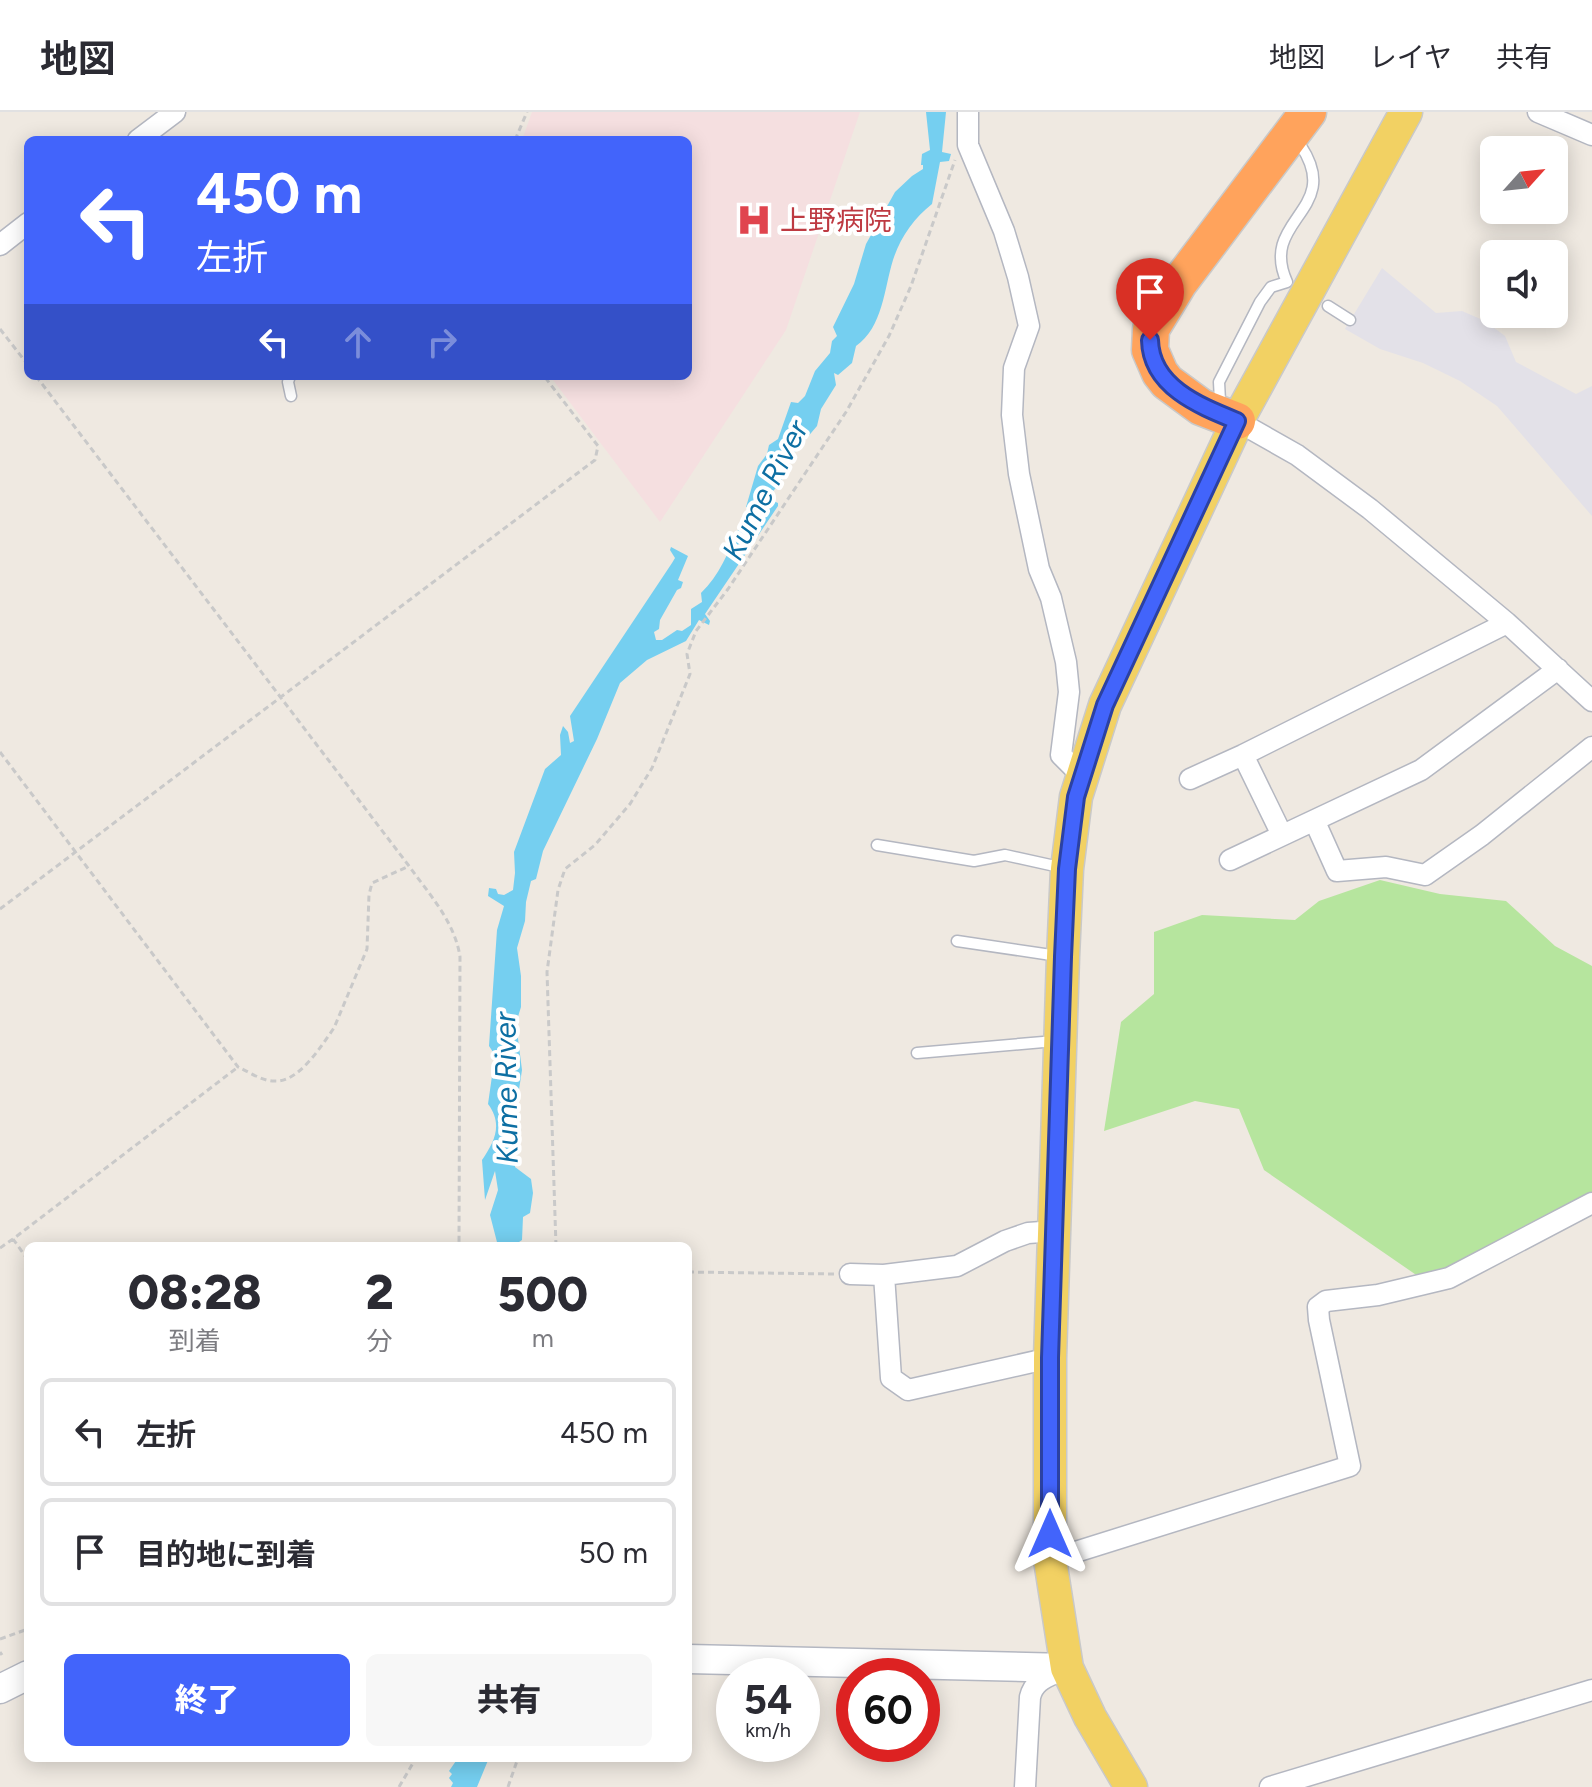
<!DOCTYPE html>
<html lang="ja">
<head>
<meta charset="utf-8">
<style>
	body { margin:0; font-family:Figtree,"Noto Sans JP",sans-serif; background:#f7f7f7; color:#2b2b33; height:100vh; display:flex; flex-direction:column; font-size:30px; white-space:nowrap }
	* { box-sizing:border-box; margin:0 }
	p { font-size:26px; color:#7c7c81 }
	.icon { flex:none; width:44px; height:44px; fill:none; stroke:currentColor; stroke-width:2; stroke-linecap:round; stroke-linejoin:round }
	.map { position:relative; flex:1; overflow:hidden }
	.panel { position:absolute; left:24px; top:1130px; width:668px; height:520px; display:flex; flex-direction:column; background:#fff; border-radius:12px; box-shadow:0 4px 20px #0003 }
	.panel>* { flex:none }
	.banner { position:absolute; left:24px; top:24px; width:668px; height:244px; border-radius:12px; box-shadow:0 4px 20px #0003; background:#4264fb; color:#fff; overflow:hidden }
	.needle { width:52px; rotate:63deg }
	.controls { position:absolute; left:1480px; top:24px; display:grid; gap:16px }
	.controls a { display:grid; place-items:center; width:88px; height:88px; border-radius:12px; background:#fff; box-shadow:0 4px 20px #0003; font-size:40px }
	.speed { position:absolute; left:716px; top:1546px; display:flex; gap:16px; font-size:40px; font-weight:700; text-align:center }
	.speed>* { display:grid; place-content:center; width:104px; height:104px; border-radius:50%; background:#fff; box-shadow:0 4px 20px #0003; line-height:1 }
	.speed small { font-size:20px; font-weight:400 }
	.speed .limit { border:12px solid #d22; background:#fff; color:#111 }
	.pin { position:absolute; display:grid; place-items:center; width:68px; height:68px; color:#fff; margin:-82px -34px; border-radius:50% 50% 50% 0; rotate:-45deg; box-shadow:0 0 8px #0007 }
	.pin .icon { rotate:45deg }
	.me { position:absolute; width:88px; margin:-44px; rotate:0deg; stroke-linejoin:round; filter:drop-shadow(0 0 6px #0008) }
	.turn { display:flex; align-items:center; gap:28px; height:168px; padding:0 40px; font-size:36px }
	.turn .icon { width:104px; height:104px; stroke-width:2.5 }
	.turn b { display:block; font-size:56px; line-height:68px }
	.lanes { display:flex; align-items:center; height:76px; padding:0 40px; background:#0003; justify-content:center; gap:40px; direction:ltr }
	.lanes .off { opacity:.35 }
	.eta { display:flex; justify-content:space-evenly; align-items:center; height:136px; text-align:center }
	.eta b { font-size:48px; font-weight:800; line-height:56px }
	.cta { display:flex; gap:16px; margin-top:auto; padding:16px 40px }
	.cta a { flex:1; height:92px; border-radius:12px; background:#4264fb; color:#fff; font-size:32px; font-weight:800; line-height:92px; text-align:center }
	.cta a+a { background:#f7f7f7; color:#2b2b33 }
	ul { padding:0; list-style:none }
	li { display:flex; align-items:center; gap:24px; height:108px; margin:0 16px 12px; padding:0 24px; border:4px solid #e1e1e2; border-radius:12px }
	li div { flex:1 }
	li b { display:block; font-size:30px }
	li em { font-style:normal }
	header { display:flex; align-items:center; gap:48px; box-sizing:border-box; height:112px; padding:0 40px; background:#fff; border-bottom:2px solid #e1e1e2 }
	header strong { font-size:38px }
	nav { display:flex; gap:44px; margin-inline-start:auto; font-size:28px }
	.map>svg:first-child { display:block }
	.industrial { fill:#e3e1e8 }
	.medical { fill:#f5dfe0 }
	.green { fill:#b6e59e }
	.water { fill:#75cff0 }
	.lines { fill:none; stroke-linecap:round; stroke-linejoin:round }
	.lane-casing { stroke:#b4b7c1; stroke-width:13 }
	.street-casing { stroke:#b4b7c1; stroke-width:23 }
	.secondary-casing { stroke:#b4b7c1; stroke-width:31 }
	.primary-casing { stroke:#c9c9c9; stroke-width:35 }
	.highway-casing { stroke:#c9c9c9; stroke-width:39 }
	.path { stroke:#c9c9c9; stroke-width:3; stroke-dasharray:6 4; stroke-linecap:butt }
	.lane { stroke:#fff; stroke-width:10 }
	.street { stroke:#fff; stroke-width:20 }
	.secondary { stroke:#fff; stroke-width:28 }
	.primary { stroke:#f2d163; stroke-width:32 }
	.highway { stroke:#ffa35c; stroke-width:36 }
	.route-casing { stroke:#2b41a3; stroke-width:20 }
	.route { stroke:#4264fb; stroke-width:14 }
	.labels { text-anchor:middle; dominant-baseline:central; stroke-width:8; stroke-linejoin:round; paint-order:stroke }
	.health-label { font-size:28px; fill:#be3a42; stroke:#fff; text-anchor:start }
	.water-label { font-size:30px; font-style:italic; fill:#0d6fa3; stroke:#fff }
</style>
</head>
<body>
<header>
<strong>地図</strong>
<nav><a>地図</a><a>レイヤ</a><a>共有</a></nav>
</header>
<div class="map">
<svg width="1592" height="1675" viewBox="0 0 1592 1675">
	<rect width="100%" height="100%" fill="#efe9e1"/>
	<!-- industrial -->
	<path class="industrial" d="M1382,156l54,45 26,-2 23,10 20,15 11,26 60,32 16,-8v130l-95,-110 -37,-25 -37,-18 -43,-14 -35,-20z"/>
	<!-- medical -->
	<path class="medical" d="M532,0h328l-74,218 -126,192 -110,-146h138v-236h-166z"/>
	<!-- green -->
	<path class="green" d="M1380,768l60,14 66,7 49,45 37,20v232l-167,83 -161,-111 -25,-61 -44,-8 -91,30 17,-109 33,-28v-62l48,-17 93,5 24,-19z"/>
	<!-- water -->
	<path class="water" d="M926,0h20l-4,40 9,2 -2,7 -9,1 -8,42c-18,14 -32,34 -39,56 -9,29 -10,67 -37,86l-4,17 -14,12 -4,-2 2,12 -15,24 -4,17 -23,27 -14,30 -17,20v4l8,-7 7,3v3l-73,108 5,7 -1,4 -10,-5 -13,21 -39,19 -27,23 -23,56 -54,112 -7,28 -5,2 -5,21 -1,19 -8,27 4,28v31l-5,16 6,47 -7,46v51l16,12 2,14 -3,20 -7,4 -1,23 -9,6h-15l-8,-31 8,-25 -3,-19 -10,29 -3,-40c13,-19 21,-36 6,-56l7,-49 -6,-9 8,-116 7,-24 -16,-10 1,-8 7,1 2,5 6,1 9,-5 2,-17 -1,-21 31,-83 16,-14 -1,-20 3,-9 5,6 2,11 4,-2 -4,-25 102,-153 3,-5 -5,-8 1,-3 17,9 -10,24 5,2 -2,6 -4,2 -17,30 -1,9 -5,3 2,8h6l15,-10 5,1 9,-6v-16l11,-7 -1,-9c18,-17 28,-42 37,-63h8l-2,-6 5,-16 -3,-1 12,-41 9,-12 2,-9 9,-6 13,-37 7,1 7,-7 10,-25 15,-18 2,-12 5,-5 -4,-9 21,-43 12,-40 29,-52 17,-16 11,-7v-4h-2l1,-11 8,-4z
		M458,1646h31l-12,29h-26l2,-4 -4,-5 3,-4 -3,-3z"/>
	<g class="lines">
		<!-- lane casing -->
		<g class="lane-casing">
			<path id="lane" d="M1328,194l22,14
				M290,264l-2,6 3,14
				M1220,289l-1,-19 41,-80 11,-15 16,-5c-29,-63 57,-71 14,-136
				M877,733l97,16 31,-6 59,13
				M957,829l101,15
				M917,941l138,-12"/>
		</g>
		<!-- street casing -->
		<g class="street-casing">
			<path id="street" d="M968,0v33l36,86 14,46 11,49 -15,42 -2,47 7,59 20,95 12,29 15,64 3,30 -8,63 13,13 11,2
				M1538,0l54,23
				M138,28l37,-28
				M0,133l28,-22
				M1237,309l60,34 73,54 137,114 85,78
				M1243,643l39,80
				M1190,667l53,-24 264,-132
				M1315,710l22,49 49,-4 39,8 57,-40 110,-88
				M1230,748l191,-90 137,-101
				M850,1162l34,1 73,-9 48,-25 23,-8 27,-2
				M884,1163l7,103 17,12 142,-32
				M1050,1448l300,-94 -31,-146 -1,-13 8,-6 52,-6 71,-17 143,-75
				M1025,1675l5,-90c4,-16 15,-19 30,-26
				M1270,1675l322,-97"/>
		</g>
		<!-- secondary casing -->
		<g class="secondary-casing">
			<path id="secondary" d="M688,1547l379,9
				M0,1577l28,-14"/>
		</g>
		<!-- primary casing -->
		<g class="primary-casing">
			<path id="primary" d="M1131,1675l-41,-70 -23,-49 -17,-108v-202l13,-401 4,-88 9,-72 29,-92 136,-291 165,-302"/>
		</g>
		<!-- highway casing -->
		<g class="highway-casing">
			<path id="highway" d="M1237,309l-36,-14 -34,-25 -7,-9 -10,-23 1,-21 28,-46 129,-171"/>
		</g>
		<!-- path -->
		<path class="path" d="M515,28l12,-28
			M0,217l28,36
			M36,264l373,490c20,28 46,56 51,91l-1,289
			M0,640l238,315c11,5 24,14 36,14 25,2 47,-35 60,-53l33,-79 2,-54 3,-12 37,-17
			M0,797l595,-449 3,-14 -54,-70
			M556,1134l-9,-274 11,-82 7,-21 30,-24 35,-41 22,-36 38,-94 -3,-20 9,-23 32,-42 118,-177 43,-76 22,-50 44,-126
			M0,1136l13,-9
			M28,1148l-15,-21 225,-172
			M688,1160l146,2
			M0,1527l28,-10
			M0,1540l2,3
			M399,1675l17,-29
			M508,1675l10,-29"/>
		<!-- lane -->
		<use href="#lane" class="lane"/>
		<!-- street -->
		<use href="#street" class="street"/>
		<!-- secondary -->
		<use href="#secondary" class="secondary"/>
		<!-- primary -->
		<use href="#primary" class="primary"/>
		<!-- highway -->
		<use href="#highway" class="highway"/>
	</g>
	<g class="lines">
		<!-- route casing -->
		<g class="route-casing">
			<path id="route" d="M1050,1422v-176l13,-401 4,-88 9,-72 29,-92 132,-284c-37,-15 -86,-34 -87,-81"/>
		</g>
		<!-- route -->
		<use href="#route" class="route"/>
	</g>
	<!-- icons -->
	<defs>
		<g id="hospital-bare" transform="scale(2.76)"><path d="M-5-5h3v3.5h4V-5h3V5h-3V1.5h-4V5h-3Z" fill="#e0444e" stroke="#fff" stroke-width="2.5" paint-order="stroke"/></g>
	</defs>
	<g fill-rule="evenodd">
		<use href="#hospital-bare" x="754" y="108"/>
	</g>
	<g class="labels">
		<!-- health labels -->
		<g class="health-label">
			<text x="780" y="108">上野病院</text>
		</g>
		<!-- water labels -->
		<g class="water-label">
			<text transform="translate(765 378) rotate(-63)">Kume River</text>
			<text transform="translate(506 976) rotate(-91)">Kume River</text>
		</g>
	</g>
</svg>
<div class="controls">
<a><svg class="needle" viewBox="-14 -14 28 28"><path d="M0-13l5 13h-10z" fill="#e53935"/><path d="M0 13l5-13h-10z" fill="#7c7c81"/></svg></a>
<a><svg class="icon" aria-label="sound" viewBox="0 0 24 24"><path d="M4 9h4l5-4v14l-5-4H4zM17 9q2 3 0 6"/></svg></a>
</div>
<div class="speed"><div>54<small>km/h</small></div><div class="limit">60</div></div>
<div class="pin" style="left:1150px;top:228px;background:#d93025"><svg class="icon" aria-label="arrive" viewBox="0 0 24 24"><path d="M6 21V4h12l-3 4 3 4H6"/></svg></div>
<svg class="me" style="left:1050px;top:1422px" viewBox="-20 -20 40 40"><path d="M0-17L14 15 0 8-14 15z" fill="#4264fb" stroke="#fff" stroke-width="4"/></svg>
<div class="banner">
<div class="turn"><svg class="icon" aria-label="left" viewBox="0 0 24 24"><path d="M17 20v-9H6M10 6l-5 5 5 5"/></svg><div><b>450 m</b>左折</div></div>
<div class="lanes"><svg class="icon" aria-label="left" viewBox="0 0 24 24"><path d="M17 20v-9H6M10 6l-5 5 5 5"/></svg><svg class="icon off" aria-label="ahead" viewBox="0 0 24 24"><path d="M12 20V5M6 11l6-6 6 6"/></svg><svg class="icon off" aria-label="right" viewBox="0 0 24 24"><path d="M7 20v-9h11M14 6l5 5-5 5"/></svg></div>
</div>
<section class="panel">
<div class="eta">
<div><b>08:28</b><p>到着</p></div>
<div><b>2</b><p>分</p></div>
<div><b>500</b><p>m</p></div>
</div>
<ul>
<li><svg class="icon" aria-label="left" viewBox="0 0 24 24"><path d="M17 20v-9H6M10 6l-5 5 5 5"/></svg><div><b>左折</b></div><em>450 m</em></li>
<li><svg class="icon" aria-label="arrive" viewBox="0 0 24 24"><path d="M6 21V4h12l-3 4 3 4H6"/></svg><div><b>目的地に到着</b></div><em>50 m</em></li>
</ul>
<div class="cta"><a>終了</a><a>共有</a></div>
</section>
</div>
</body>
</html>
